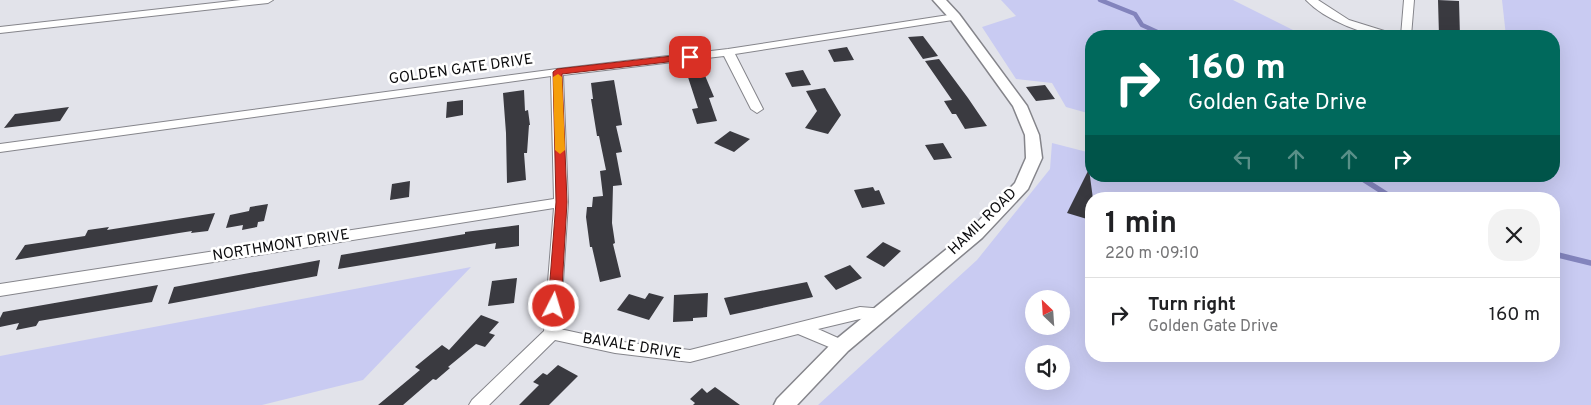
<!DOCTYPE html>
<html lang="en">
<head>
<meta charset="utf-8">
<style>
	body { margin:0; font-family:Overpass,sans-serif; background:#f2f2f2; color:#202124; height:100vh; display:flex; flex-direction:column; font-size:19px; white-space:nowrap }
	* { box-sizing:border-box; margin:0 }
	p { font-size:16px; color:#757577 }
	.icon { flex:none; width:28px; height:28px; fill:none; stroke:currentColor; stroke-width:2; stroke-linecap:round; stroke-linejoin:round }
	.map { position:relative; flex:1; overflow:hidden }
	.panel { position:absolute; left:1085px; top:192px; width:475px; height:170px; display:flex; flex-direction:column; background:#fff; border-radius:20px; box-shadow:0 5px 20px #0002 }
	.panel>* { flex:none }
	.banner { position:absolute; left:1085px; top:30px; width:475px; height:152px; border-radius:20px; box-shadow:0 5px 20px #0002; background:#00695c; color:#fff; overflow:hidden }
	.needle { width:32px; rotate:335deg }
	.controls { position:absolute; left:1025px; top:290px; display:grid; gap:10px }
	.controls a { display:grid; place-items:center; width:45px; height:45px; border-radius:50%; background:#fff; box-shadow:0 5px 20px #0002; font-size:25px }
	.pin { position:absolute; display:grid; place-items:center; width:42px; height:42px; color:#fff; margin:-21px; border-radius:10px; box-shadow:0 2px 8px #0006 }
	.me { position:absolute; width:55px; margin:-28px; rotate:5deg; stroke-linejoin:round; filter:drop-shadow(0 0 4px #0008) }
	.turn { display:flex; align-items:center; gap:18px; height:105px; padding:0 20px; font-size:22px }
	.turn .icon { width:65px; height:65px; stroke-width:2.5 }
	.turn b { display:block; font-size:35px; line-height:42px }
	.lanes { display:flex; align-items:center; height:48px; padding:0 20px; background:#0003; justify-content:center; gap:25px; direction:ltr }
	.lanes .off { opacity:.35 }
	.round { display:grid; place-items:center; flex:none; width:52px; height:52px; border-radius:20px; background:#f2f2f2 }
	.summary { display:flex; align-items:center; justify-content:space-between; height:85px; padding:0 20px }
	h1 { font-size:30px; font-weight:700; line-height:38px }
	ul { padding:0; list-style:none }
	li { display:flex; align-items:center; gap:15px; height:75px; padding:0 20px; border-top:1px solid #e0e0e0 }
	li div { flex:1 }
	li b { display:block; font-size:19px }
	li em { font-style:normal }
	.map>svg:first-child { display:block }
	.green { fill:#c9cbf2; fill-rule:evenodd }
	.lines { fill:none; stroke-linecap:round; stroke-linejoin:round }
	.stream-far1 { stroke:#8384bd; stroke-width:4.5 }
	.stream { stroke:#8384bd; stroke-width:5.5 }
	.building { fill:#3a3a40 }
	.minor-casing { stroke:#85858b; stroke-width:2 }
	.tertiary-casing { stroke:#85858b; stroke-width:3 }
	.minor { fill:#fff; fill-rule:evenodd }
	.tertiary { fill:#fff; fill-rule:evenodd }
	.route { fill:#d93025; stroke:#8d1f18 }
	.slow { fill:#f59e0b }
	.labels { text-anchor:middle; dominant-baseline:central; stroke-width:5; stroke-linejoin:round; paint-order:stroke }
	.street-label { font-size:15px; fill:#0b0b0d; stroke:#fff }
</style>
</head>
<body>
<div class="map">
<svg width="1591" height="405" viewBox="0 0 1591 405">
	<rect width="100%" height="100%" fill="#e2e3ea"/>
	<!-- green -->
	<path class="green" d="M1001,0h232l72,36h-214v78l-25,-7 -14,-24 -36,-4 -34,-52 34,-11z
		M1502,0h89v405h-773l159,-145 73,-91 2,-26 39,10v23h463v-140h-48zM1091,199h463v157h-463zM1034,299h27v27h-27zM1034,354h27v27h-27z
		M471,267l-108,113 -101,25h-262v-49z"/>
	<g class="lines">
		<!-- stream-far1 -->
		<path class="stream-far1" d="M1100,0l35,14 7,11 24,11"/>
		<!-- stream -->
		<path class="stream" d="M1358,176l36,23
			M1554,254l37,9"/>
	</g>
	<!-- building -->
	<path class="building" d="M1438,0l21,1 1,35h-21z
		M923,36l15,20 -15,3 -15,-22z
		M847,47l7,13 -20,2 -6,-12z
		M939,59l29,39 19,28 -22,3 -9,-15h-4l-8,-13 8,-1 -27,-39z
		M701,66l13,31 -5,1 8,23 -20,3 -5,-15 6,-1 -13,-40z
		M803,70l8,15 -19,2 -7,-14z
		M614,80l8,45 -6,1 6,26 -6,1 6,32 -9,1 -1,37 3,20 -2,1 8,33 -21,5 -8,-35h-2l-4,-30 1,-10h5l1,-10 10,-1 -3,-25 6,-1 -7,-34h-2l-6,-37h2l-2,-16z
		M1045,85l10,14 -19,2 -10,-14z
		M825,88l16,27 -13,19 -23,-6 12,-17 -11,-20z
		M524,90l1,21 3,-1 2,15h-1l-2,28h-3l2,27 -19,3 -1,-50 -3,-40z
		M463,100v15l-17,3 1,-16z
		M69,107l-9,14 -56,7 11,-14z
		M730,131l20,8 -16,13 -20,-9z
		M943,143l9,15 -18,2 -9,-15z
		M1089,169l4,30h-2v10l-4,10 -20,-6z
		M410,181l-1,16 -19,3 2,-16z
		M873,187l2,4 4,-1 6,14 -23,4 -8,-18z
		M268,204l-4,17 -6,1 -1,5 -15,3 1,-5 -17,3 4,-13 19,-4 1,-4z
		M215,213l-7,18 -17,2 1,-2 -13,2 -164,27 10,-15 60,-9 3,-6 21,-3 -2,3z
		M519,225v21l-24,3 1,-6 -158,26 3,-14 124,-21v-2z
		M883,242l18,9 -17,16 -18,-10z
		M320,260l-3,16 -149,28 6,-17z
		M850,265l12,13 -26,12 -12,-14z
		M517,278l-3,25 -26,3 4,-25z
		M807,282l6,15 -83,18 -6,-17z
		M158,285l-6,17 -113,19 -3,5 -20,4 3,-7 -19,4v-9l3,-6z
		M649,293l15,4 -15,23 -32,-10 12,-16 16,5z
		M708,293l-1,24 -14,1v3l-20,1 1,-27z
		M481,315l18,7 -10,11 6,2 -10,12 -9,-3 -28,23 2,1 -14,12 -3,-1 -30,26h-25l42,-35 -5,-3 27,-22 7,5z
		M558,365l20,11 -29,29h-30l20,-20 -6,-3 10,-9 4,2z
		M715,387l25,18h-47l2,-2 -5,-4 12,-11 5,5z"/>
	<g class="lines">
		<!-- minor casing -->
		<g class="minor-casing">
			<path id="minor" d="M241,0h32l-5,3 -268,30v-6z
				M1306,0h12l31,20 45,14 1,2c-27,2 -70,-16 -89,-36z
				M1404,0h10l-3,36h-10z
				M955,14l5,3 -1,2 -224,35 28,55 -6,4 -6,-4 -27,-53 -161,19 5,127 -8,127 55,12 75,9 170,-43 25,2 2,4 -2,4 -25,2 -42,10 29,13 2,4 -2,4 -6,2 -43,-18 -108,28 -75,-9 -60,-13 -66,65h-20l3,-5 72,-69 10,-123 -554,88v-12l554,-85 -3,-123 -551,76v-8l557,-75 171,-20z"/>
		</g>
		<!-- tertiary casing -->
		<g class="tertiary-casing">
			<path id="tertiary" d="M933,0h13l13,14 68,92 12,29 3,23 -14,31 -46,49 -134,113 -51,54h-23l3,-6 57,-58 136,-111 45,-47 11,-25 -1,-23 -12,-29 -62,-86z"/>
		</g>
		<!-- minor -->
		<use href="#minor" class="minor"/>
		<!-- tertiary -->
		<use href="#tertiary" class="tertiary"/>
	</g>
	<!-- route -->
	<path class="route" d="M690,54l5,3 -1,2 -132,15 5,128 -6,104 -2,3h-9l-2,-3 8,-104 -3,-130 4,-3z"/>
	<!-- slow -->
	<path class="slow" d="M558,74l4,3 3,73 -5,4 -5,-4 -2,-73z"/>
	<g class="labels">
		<!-- street labels -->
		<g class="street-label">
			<text transform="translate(461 70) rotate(-8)">GOLDEN GATE DRIVE</text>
			<text transform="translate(983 222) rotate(-44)">HAMIL ROAD</text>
			<text transform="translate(281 246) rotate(-9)">NORTHMONT DRIVE</text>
			<text transform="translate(632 347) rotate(9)">BAVALE DRIVE</text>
		</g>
	</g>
</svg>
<div class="controls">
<a><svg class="needle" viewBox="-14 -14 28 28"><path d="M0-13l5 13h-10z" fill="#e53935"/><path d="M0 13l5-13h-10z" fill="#757577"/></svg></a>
<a><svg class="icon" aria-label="sound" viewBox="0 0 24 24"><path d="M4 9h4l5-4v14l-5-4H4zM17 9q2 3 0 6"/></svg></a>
</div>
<div class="pin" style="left:690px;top:57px;background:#d93025"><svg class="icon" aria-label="arrive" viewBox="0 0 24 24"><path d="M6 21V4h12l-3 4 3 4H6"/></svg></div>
<svg class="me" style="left:554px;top:306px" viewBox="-20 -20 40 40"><circle r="17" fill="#d93025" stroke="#fff" stroke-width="3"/><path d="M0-11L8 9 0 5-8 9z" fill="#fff"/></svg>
<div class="banner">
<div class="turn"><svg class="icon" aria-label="right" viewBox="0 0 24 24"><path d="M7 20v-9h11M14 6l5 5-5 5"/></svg><div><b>160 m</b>Golden Gate Drive</div></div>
<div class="lanes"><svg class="icon off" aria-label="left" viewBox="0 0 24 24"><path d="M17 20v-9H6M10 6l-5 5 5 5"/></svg><svg class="icon off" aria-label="ahead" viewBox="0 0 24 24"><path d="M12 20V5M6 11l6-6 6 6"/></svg><svg class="icon off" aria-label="ahead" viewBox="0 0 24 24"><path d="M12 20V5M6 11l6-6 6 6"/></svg><svg class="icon" aria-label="right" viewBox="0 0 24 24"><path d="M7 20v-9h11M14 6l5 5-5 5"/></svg></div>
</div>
<section class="panel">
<div class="summary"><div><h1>1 min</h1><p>220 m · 09:10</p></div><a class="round"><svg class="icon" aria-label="close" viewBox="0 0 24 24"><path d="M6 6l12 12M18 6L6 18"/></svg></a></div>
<ul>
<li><svg class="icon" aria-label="right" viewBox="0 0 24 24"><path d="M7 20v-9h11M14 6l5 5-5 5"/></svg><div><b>Turn right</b><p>Golden Gate Drive</p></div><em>160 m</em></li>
</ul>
</section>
</div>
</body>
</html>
